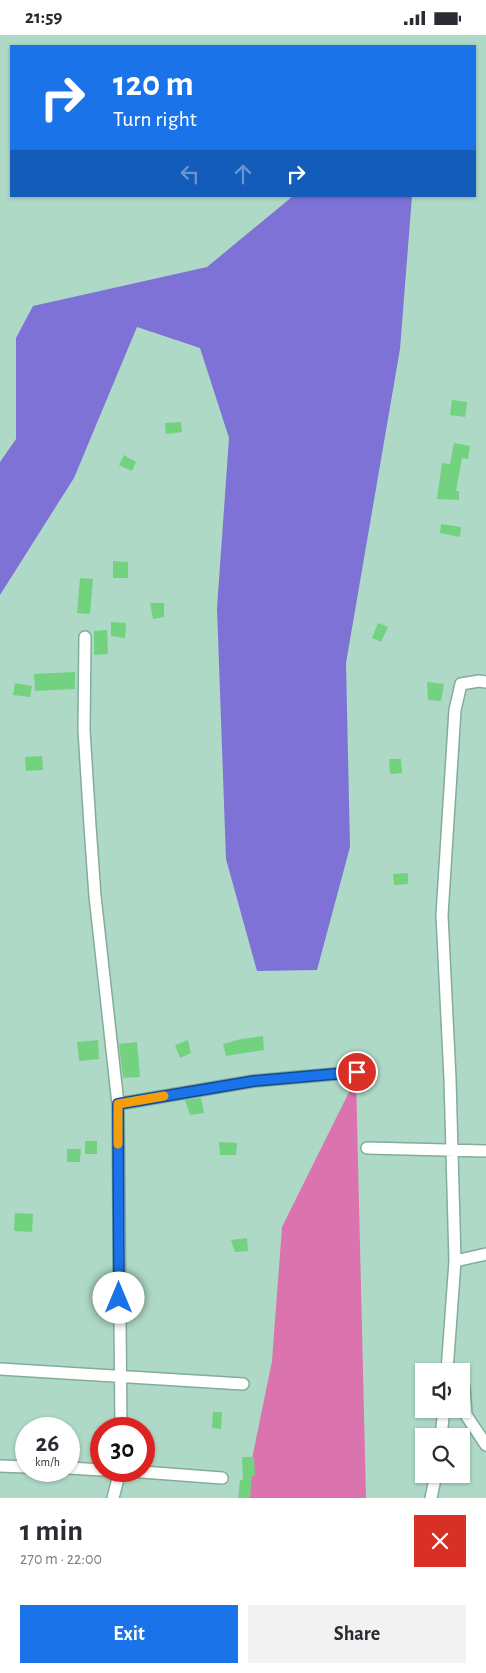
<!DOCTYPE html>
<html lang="en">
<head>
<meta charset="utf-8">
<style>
	body { margin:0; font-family:"Alegreya Sans",sans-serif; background:#f2f2f3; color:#2b2b33; height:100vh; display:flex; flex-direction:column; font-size:19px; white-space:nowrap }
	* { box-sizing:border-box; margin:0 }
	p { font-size:16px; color:#7c7c81 }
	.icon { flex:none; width:28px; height:28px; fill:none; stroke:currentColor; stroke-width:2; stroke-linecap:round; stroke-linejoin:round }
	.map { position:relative; height:1463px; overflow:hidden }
	.details { display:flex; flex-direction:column; background:#fff; flex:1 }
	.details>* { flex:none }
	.banner { position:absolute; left:10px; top:10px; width:466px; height:152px; border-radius:0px; box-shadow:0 1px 4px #0004; background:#1a73e8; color:#fff; overflow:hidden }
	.tools { position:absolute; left:415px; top:1328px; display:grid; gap:10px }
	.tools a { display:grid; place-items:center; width:55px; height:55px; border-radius:0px; background:#fff; box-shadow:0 1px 4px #0004; font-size:25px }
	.speed { position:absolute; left:15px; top:1382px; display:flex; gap:10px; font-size:25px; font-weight:700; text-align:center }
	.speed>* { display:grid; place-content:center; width:65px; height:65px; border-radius:50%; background:#fff; box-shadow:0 1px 4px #0004; line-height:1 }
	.speed small { font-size:12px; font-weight:400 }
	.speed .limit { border:8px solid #d22; background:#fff; color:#111 }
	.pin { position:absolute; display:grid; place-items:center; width:42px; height:42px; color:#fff; margin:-21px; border:2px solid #fff; border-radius:50%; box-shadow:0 1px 5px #0007 }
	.me { position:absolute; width:55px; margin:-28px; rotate:0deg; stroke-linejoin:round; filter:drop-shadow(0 0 4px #0008) }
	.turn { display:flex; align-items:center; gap:18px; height:105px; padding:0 20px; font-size:22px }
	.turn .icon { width:65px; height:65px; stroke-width:2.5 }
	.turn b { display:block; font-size:35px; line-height:42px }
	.lanes { display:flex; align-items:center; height:48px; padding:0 20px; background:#0003; justify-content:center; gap:25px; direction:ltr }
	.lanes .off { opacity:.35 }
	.round { display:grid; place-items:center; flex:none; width:52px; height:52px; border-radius:0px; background:#f2f2f3 }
	.head { display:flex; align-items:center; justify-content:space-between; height:85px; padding:0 20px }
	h1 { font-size:30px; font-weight:700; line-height:38px }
	.action { display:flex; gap:10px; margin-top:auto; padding:10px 20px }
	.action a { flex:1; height:58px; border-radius:0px; background:#1a73e8; color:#fff; font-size:20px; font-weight:700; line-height:58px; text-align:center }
	.action a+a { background:#f2f2f3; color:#2b2b33 }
	.status { display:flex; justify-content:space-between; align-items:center; height:35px; padding:0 25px; background:#fff; direction:ltr }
	.status svg { height:14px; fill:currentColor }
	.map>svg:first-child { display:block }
	.green { fill:#db73ae }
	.water { fill:#7f72d6 }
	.building { fill:#73d27f }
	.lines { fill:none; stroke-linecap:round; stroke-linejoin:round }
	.minor-casing { stroke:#83ac9b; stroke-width:14 }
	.minor { stroke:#fff; stroke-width:11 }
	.route-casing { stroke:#114b97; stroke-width:12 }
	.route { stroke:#1a73e8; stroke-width:9 }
	.slow { stroke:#f59e0b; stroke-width:9 }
</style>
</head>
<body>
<div class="status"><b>21:59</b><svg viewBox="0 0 49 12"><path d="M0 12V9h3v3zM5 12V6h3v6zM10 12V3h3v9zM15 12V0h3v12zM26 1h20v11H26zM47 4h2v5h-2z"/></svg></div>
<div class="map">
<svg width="486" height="1463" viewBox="0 0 486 1463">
	<rect width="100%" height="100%" fill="#aed9c6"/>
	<!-- green -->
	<path class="green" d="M356,1043l10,420h-122l28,-137 10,-134z"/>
	<!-- water -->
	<path class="water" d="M293,161h119l-12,153 -54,314 4,184 -33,123 -60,1 -31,-112 -9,-251 12,-170 -29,-90 -63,-21 -63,151 -74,117v-133l16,-23v-101l17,-32 174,-39z"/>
	<!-- building -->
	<path class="building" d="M452,365l15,2 -2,15 -15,-2z
		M181,387l1,10 -16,2 -1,-11z
		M454,408l16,3 -2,13 -6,-1 -6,33h3v9l-22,-1 5,-36 8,1z
		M124,420l12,7 -4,9 -13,-6z
		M441,489l20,3 -1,10 -20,-4z
		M113,526l15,1v16h-15z
		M80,543l13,1 -3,35 -13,-1z
		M150,568h14v14l-11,2z
		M111,587l15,1 -1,15 -14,-2z
		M378,588l10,4 -7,15 -9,-4z
		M107,595l1,24 -14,1v-24z
		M75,637v17l-40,2 -1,-17z
		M427,647l17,2 -3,17 -13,-1z
		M15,648l17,3 -2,11 -17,-2z
		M42,721l1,14 -17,1 -1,-14z
		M389,724h12l1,14 -12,1z
		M408,838v11l-14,1 -1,-11z
		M263,1001l1,14 -38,6 -3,-12 18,-5z
		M98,1005l1,19 -20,2 -2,-19z
		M188,1005l3,13 -11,5 -5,-13z
		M137,1007l3,35 -17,1 -4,-34z
		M201,1063l3,15 -14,2 -5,-15z
		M85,1106h12v13h-12z
		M219,1107l18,1 -1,12h-16z
		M67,1114h14l-1,13h-13z
		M15,1178l18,1 -1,18 -18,-1z
		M247,1203l1,13 -13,1 -4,-12z
		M213,1377h9l-1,17 -9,-1z
		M242,1422h12l1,19h-3l-2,22h-12l2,-18h3z"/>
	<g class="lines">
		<!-- minor casing -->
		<g class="minor-casing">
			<path id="minor" d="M85,602l-1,93 6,96 5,70 23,208 3,325
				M118,1069l136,-23 103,-9
				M367,1113l119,3
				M455,1226l31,-7
				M0,1334l243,15
				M447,1336l8,-110 -5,-182 -8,-164 13,-205 6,-26 18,-3 7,1
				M464,1352l2,28 20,30
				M441,1401l3,-27
				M0,1431l26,1
				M69,1433l32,2
				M129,1436l93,7
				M113,1463l7,-27
				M431,1463l5,-24"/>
		</g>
		<!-- minor -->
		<use href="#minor" class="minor"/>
	</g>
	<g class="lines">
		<!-- route casing -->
		<g class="route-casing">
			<path id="route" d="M119,1263l-1,-194 136,-23 103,-9"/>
		</g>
		<!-- route -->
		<use href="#route" class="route"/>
		<!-- slow -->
		<path class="slow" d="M118,1109v-40l46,-8"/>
	</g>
</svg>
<div class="tools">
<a><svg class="icon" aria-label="sound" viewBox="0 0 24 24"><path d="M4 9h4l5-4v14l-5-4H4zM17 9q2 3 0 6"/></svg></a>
<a><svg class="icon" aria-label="search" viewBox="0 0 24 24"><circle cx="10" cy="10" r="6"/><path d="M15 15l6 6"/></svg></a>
</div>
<div class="speed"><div>26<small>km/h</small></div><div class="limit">30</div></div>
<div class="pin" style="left:357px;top:1037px;background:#d93025"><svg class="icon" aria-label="arrive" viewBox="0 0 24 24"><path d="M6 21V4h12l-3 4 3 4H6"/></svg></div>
<svg class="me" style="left:119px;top:1263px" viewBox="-20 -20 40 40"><circle r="19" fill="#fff"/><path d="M0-13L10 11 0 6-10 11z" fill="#1a73e8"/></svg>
<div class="banner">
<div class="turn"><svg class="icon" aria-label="right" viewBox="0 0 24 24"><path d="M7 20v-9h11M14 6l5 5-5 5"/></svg><div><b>120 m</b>Turn right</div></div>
<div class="lanes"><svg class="icon off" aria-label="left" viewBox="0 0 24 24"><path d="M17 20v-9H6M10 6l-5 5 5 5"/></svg><svg class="icon off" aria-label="ahead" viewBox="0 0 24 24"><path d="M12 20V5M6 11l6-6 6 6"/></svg><svg class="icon" aria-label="right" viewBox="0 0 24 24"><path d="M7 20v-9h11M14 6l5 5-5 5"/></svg></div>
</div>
</div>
<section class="details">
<div class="head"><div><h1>1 min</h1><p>270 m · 22:00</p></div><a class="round" style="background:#d93025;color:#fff"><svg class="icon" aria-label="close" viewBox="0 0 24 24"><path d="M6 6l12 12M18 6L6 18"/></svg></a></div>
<div class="action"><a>Exit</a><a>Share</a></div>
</section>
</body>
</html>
